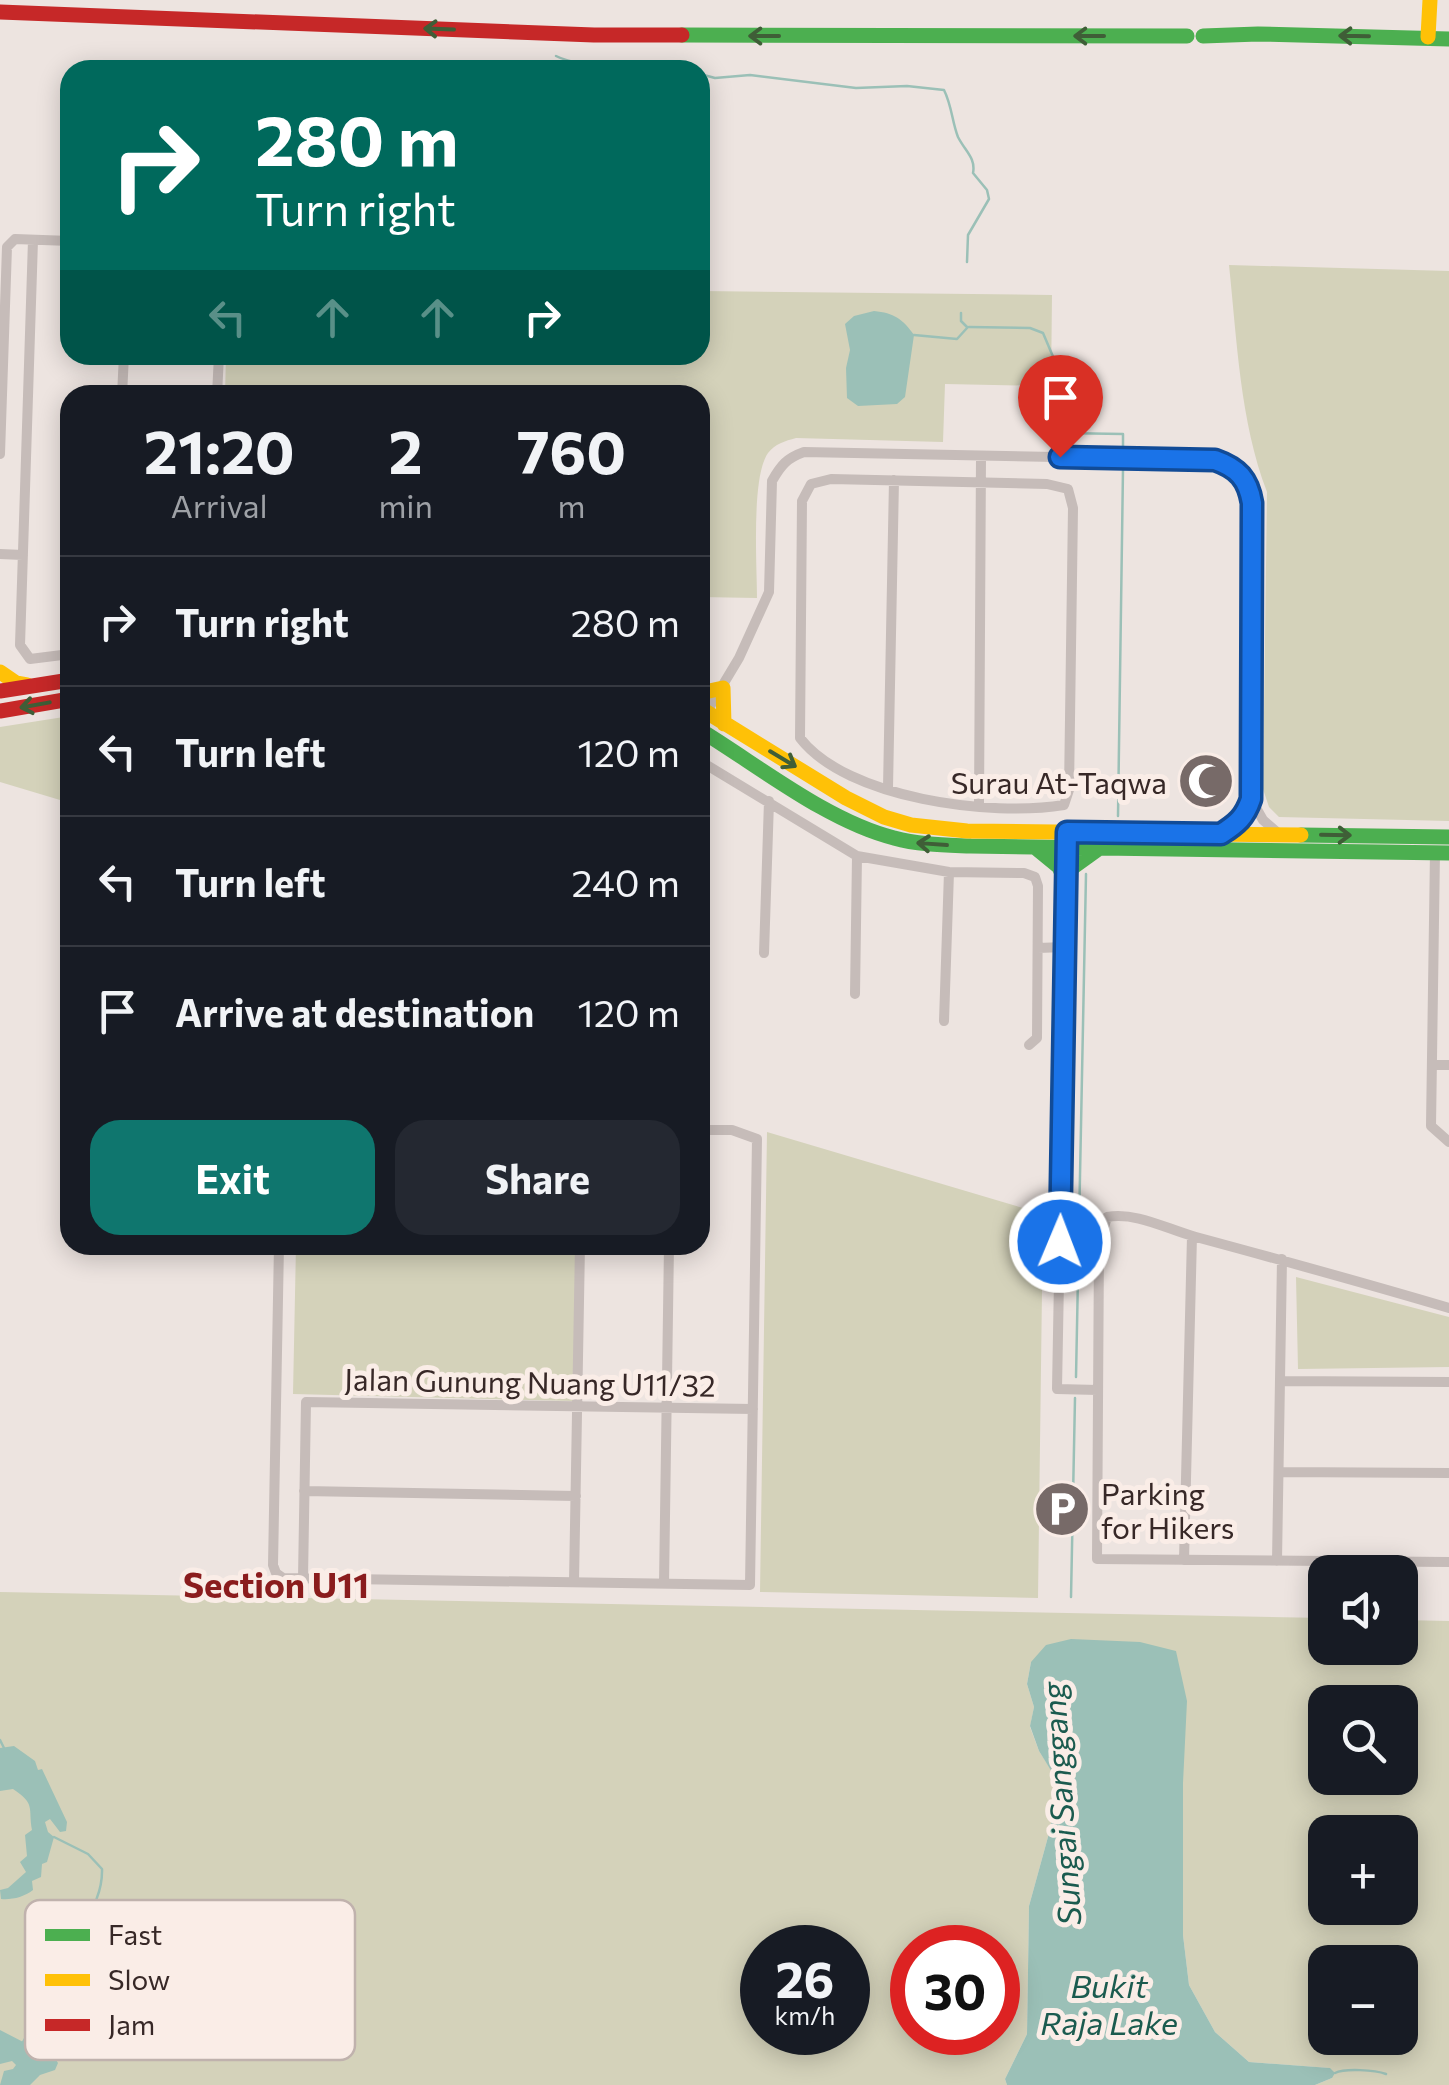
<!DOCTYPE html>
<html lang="en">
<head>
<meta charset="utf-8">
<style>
	body { margin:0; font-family:Commissioner,sans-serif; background:#242831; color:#f1f3f6; height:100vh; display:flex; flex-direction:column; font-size:38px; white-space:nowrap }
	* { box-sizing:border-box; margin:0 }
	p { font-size:32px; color:#9ea1a6 }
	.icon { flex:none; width:55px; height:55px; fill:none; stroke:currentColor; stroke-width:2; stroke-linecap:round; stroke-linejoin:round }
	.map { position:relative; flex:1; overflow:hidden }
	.details { position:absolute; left:60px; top:385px; width:650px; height:870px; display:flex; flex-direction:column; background:#171b24; border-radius:30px; box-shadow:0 5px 25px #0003 }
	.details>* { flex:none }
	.hud { position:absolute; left:60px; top:60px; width:650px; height:305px; border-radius:30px; box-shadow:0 5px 25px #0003; background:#00695c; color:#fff; overflow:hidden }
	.tools { position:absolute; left:1308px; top:1555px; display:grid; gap:20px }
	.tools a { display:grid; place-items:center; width:110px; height:110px; border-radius:20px; background:#171b24; box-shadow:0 5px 25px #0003; font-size:50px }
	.speed { position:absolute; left:740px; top:1925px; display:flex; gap:20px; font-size:50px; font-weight:700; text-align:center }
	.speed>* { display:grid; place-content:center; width:130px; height:130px; border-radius:50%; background:#171b24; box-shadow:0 5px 25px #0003; line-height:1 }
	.speed small { font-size:25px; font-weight:400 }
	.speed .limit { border:15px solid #d22; background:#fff; color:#111 }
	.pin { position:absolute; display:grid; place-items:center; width:85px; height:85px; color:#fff; margin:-102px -42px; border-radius:50% 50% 50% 0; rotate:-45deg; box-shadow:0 0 10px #0007 }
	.pin .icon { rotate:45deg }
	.me { position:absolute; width:110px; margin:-55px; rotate:1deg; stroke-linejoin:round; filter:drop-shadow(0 0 8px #0008) }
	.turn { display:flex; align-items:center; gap:35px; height:210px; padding:0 30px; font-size:45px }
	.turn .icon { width:130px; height:130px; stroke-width:2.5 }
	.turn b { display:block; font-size:70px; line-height:85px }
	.lanes { display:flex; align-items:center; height:95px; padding:0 30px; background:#0003; justify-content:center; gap:50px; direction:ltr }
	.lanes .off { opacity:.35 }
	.eta { display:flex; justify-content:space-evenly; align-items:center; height:170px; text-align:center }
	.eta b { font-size:60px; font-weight:700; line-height:70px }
	.primary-button { display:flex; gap:20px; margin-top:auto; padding:20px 30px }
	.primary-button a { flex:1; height:115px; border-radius:30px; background:#0f766e; color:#fff; font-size:40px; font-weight:700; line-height:115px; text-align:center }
	.primary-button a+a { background:#242831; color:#f1f3f6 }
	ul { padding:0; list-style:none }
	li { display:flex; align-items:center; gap:30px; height:130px; padding:0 30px; border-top:2px solid #363941 }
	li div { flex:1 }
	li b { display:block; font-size:38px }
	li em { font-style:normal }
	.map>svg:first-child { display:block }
	.green { fill:#d4d2ba; fill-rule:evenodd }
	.water { fill:#9bc0b7 }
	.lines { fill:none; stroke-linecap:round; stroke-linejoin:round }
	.stream { stroke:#9bc0b7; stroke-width:2.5 }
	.street { stroke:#c6bcb9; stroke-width:10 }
	.fast { stroke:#4caf50; stroke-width:15 }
	.slow { stroke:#ffc107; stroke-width:15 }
	.jam { stroke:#c62828; stroke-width:15 }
	.oneway { stroke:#3f5e37 }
	.route-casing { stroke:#114b97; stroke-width:25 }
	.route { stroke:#1a73e8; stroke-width:18 }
	.labels { text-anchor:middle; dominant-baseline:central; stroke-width:10; stroke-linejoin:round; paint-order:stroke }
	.poi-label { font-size:30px; fill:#372827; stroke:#faede7; text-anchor:end }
	.street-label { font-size:30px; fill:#372827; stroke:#faede7 }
	.water-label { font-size:32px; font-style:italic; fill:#1b5b4f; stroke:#faede7 }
	.quarter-label { font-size:35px; font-weight:bold; fill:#8a1c1d; stroke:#faede7 }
	.key { fill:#faede7; stroke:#c0b2ad; stroke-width:2.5 }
	.key-label { font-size:28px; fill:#372827 }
</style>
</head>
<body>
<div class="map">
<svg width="1449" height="2085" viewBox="0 0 1449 2085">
	<rect width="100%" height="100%" fill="#ede4e0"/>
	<!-- green -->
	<path class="green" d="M1229,265l220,6v550l-170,-4 -10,-10 -6,-18 4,-297c-27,-71 -30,-152 -38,-227z
		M700,291l352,4 -1,91 -106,-2 -2,58 -147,-4c-11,3 -21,6 -28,15 -17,24 -11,113 -11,145l-57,-1v-202h-475l1,-40h474z
		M70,716v87l-70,-21v-55z
		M767,1132l276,82 -5,384 -278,-6z
		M296,1245h280l-3,156 -280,-7z
		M1296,1277l153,40v50l-151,2z
		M0,1592l1325,26v30h75v-28l49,1v464h-134l17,-7 -3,-10 -80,-6 -34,-30 -26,-47 -6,-50v-152l-7,-131 -145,10 -4,22 7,23 -4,20 9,24 16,25 -4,50 -22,80 -2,128 -22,45 2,6h-1007zM1325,1702h75v76h-75zM1325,1832h75v76h-75zM762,1948h86v84h-86zM912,1948h86v84h-86zM1325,1962h75v76h-75z"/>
	<!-- water -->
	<path class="water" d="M874,311c20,2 29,8 40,24l-9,62 -8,7 -39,2 -11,-8 -1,-30 4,-18 -5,-26 9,-8z
		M1071,1639l69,3 36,9 11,50 -4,82v152l6,50 26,47 34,30 81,6 5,5 -3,5 -17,7h-308l-2,-6 22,-45 2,-128 22,-80 4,-49 -16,-26 -9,-25 4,-19 -7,-23 4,-22 15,-17z
		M14,1746l21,15 3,9 4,-1 25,53 -1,9 -6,1 -10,-13 -5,3 3,10 6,5 -7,25 -5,2 -1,13 -9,4 1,9c-9,7 -21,10 -32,9l-1,-9 8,-2 18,-16 -6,-10 7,-6 -2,-21 7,-5c-4,-22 4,-26 -19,-41l-13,2v-43z
		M0,2030l31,16 16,-1 11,18 -3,7 -15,5 -10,10h-30l4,-14 9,-2 3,-4 -4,-4 -12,3z"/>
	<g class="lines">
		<!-- stream -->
		<path class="stream" d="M556,56c25,13 69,7 99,14
			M700,74l15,4 35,-3 106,13 51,-2 37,4c8,16 8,32 14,47 7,14 18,21 15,36l14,17 2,9 -21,36 -1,27
			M961,313v8l6,6
			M969,327l61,1 13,5 14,33v62l4,5 62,1v15
			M914,335l43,4 10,-11
			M1118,816l5,-347
			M1076,1377l10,-503
			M1071,1597l4,-199
			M0,1740l4,8
			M22,2044c8,-17 30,-28 41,-45 9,-14 0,-30 6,-45 11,-30 34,-51 33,-85l-14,-15 -34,-17
			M1335,2073c10,-5 40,-3 51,1"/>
		<!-- street -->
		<path class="street" d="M33,240l-13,405 10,14 40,-5
			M122,395l2,-40
			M217,395l2,-40
			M0,454l7,-207 8,-8 55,2
			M831,479l216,5 21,5 5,19 -4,282 -5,15c-72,12 -217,-6 -264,-67l2,-237 9,-17z
			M0,554l23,1
			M700,723l39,-65 30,-66 3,-111c9,-16 15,-23 32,-29l411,8c23,8 33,19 37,43l2,145 -3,151 -6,16 -22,17
			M700,761l157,95 92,16 75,1 11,4 3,9 -1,152 -8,7
			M888,788l6,-308
			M1251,799l12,21 15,13
			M979,806l2,-350
			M1067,843l-10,546 41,1
			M1435,852l-4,274 18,16
			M1038,948l27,-1
			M764,953l5,-152
			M855,994l2,-138
			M944,1021l5,-149
			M1432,1065h17
			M279,1245l-6,320 3,8 7,5 467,7 7,-446 -25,-9h-32
			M1449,1308c-84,-25 -168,-48 -253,-71 -30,-8 -58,-25 -89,-20l-8,28 -2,314 352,3
			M1280,1381l169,1
			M1279,1472l170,1
			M304,1491l272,5
			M1184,1560l8,-324
			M1277,1561l5,-302
			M303,1578l3,-176 447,7
			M574,1582l6,-337
			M664,1584l5,-339"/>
		<!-- fast -->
		<path class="fast" d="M682,35l505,1
			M1203,36l55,-2 191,5
			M700,730c59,36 127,91 194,108 25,7 52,7 77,8l478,7
			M1301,835l148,2
			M1037,849l22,18 7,15
			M1066,882l6,-14 25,-18"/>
		<!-- slow -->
		<path class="slow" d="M1428,37l2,-37
			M0,672l16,11 11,2
			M700,693l23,-5 1,36
			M700,708l146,90 38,19 27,8 56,6 334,4"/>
		<!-- jam -->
		<path class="jam" d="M0,12l594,23h88
			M0,691l70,-11
			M0,711l70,-12"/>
	</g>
	<!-- one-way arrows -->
	<defs><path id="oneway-shaft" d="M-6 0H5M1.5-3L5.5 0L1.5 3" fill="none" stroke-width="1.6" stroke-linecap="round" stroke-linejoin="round" transform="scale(2.5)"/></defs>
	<g class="oneway">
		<use href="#oneway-shaft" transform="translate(439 29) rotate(-178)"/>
		<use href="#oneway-shaft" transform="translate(764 36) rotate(-180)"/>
		<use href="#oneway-shaft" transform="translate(1089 36) rotate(-180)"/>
		<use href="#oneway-shaft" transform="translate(1354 36) rotate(-179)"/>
		<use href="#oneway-shaft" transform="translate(35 705) rotate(170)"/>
		<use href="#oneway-shaft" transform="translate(783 759) rotate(31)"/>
		<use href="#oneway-shaft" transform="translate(1336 835) rotate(1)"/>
		<use href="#oneway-shaft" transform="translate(932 844) rotate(-176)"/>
	</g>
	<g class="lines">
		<!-- route casing -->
		<g class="route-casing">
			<path id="route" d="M1060,457l155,3c23,8 33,19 37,43l-1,296c-6,18 -14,25 -30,35l-154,-2 -7,410"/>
		</g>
		<!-- route -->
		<use href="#route" class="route"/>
	</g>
	<!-- icons -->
	<defs>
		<g id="mosque-disc" transform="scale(2.875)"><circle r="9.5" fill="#776a68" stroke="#faede7"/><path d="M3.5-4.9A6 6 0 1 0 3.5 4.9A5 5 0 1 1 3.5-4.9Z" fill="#fff"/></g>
		<g id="parking-disc" transform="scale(2.875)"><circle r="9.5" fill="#776a68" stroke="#faede7"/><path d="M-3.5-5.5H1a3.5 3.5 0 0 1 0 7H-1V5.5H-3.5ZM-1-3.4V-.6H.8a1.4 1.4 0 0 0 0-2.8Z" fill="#fff"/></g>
	</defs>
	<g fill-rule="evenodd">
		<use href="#mosque-disc" x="1206" y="781"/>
		<use href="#parking-disc" x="1062" y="1509"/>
	</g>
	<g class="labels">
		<!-- poi labels -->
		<g class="poi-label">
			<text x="1167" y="781">Surau At-Taqwa</text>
			<text x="1101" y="1492" text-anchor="start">Parking<tspan x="1101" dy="34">for Hikers</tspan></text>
		</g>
		<!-- street labels -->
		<g class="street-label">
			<text transform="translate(530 1381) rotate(1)">Jalan Gunung Nuang U11/32</text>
		</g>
		<!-- water labels -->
		<g class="water-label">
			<text transform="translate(1060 1804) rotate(-94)">Sungai Sanggang</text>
			<text x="1109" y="1985">Bukit<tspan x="1109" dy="37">Raja Lake</tspan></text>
		</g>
		<!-- quarter labels -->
		<g class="quarter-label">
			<text x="276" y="1583">Section U11</text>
		</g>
	</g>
	<!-- legend -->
	<rect x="25" y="1900" width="330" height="160" rx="15" class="key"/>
	<rect x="45" y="1929" width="45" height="12" fill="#4caf50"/>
	<rect x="45" y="1974" width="45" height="12" fill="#ffc107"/>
	<rect x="45" y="2019" width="45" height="12" fill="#c62828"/>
	<g class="key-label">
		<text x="108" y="1945">Fast</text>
		<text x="108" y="1990">Slow</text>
		<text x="108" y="2035">Jam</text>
	</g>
</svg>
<div class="tools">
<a><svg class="icon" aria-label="sound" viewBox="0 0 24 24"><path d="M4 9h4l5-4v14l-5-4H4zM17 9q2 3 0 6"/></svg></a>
<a><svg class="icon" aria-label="search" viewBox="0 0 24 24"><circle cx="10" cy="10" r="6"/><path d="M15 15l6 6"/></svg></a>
<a>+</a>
<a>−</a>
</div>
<div class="speed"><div>26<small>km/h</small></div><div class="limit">30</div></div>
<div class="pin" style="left:1060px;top:457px;background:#d93025"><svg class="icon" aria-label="arrive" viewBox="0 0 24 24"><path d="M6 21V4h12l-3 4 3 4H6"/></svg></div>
<svg class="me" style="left:1060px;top:1242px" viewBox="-20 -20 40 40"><circle r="17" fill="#1a73e8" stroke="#fff" stroke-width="3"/><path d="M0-11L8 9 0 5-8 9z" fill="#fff"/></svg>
<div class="hud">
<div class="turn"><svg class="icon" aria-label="right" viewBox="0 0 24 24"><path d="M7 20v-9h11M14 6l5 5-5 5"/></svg><div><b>280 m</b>Turn right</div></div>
<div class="lanes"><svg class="icon off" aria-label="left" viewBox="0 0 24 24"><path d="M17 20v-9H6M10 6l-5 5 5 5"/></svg><svg class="icon off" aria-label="ahead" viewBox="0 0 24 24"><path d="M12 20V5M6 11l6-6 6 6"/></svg><svg class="icon off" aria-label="ahead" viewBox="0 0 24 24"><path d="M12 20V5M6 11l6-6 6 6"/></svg><svg class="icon" aria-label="right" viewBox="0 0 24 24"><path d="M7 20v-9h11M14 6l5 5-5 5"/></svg></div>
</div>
<section class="details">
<div class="eta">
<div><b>21:20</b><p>Arrival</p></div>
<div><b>2</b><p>min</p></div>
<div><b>760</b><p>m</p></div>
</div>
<ul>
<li><svg class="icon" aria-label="right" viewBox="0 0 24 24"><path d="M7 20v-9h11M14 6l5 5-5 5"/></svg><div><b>Turn right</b></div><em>280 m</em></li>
<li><svg class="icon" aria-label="left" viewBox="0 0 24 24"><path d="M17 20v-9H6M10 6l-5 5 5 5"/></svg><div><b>Turn left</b></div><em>120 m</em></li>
<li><svg class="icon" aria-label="left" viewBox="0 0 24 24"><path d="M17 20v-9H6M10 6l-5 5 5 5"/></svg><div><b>Turn left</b></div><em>240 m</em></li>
<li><svg class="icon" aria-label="arrive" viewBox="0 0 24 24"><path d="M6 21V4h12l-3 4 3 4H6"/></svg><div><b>Arrive at destination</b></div><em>120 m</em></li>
</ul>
<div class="primary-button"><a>Exit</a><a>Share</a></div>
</section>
</div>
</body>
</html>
